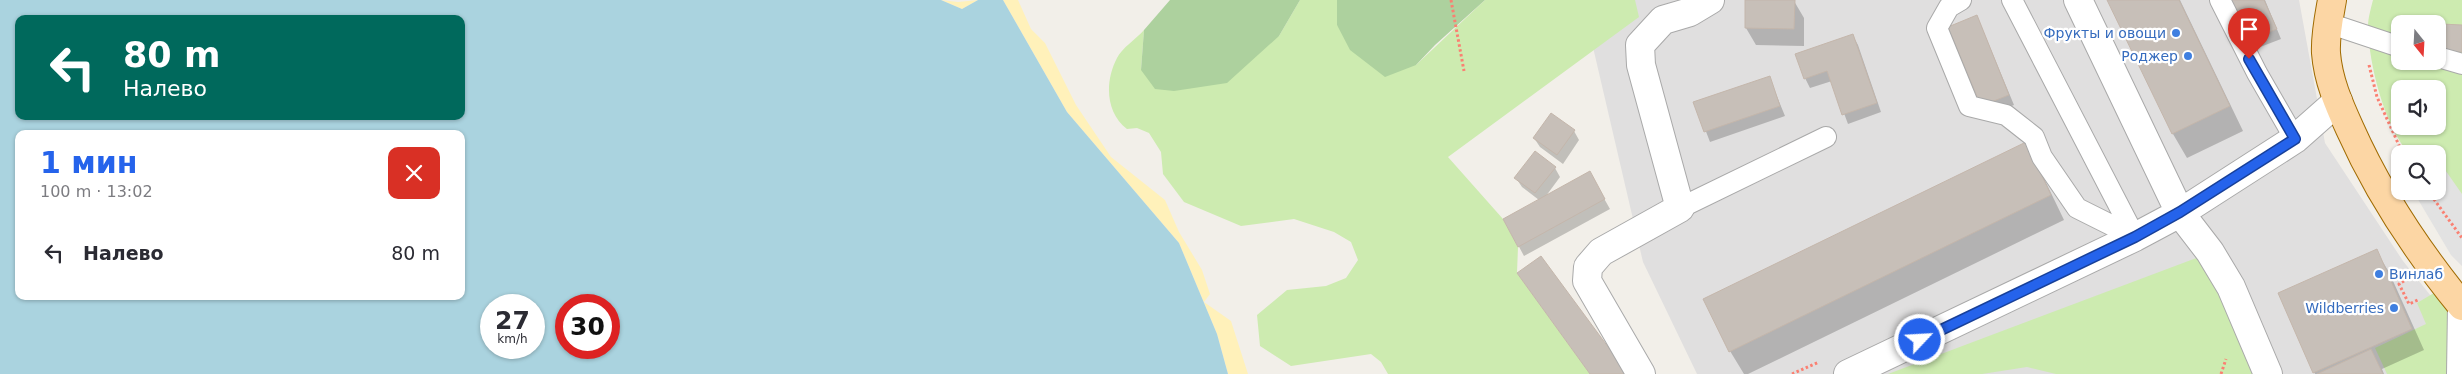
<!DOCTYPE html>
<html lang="ru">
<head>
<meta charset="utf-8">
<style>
	body { margin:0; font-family:"DejaVu Sans",sans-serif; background:#f2f2f3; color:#2b2b33; height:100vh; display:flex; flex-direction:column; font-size:19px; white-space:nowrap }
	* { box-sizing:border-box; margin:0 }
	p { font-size:16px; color:#7c7c81 }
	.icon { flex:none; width:28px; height:28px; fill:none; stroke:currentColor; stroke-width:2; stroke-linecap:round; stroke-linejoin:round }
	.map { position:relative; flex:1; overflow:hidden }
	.details { position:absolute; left:15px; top:130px; width:450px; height:170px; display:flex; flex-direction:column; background:#fff; border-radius:10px; box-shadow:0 1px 4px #0004 }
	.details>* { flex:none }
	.top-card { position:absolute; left:15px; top:15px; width:450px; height:105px; border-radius:10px; box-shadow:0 1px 4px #0004; background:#00695c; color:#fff; overflow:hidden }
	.needle { width:32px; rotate:162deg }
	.fabs { position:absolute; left:2391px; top:15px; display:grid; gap:10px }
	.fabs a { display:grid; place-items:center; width:55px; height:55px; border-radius:10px; background:#fff; box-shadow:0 1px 4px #0004; font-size:25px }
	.speed { position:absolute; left:480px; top:294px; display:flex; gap:10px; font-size:25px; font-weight:700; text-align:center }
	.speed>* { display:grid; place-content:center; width:65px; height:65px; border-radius:50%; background:#fff; box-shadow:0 1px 4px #0004; line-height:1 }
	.speed small { font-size:12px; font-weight:400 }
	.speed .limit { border:8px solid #d22; background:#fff; color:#111 }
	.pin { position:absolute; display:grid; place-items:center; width:42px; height:42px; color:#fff; margin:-51px -21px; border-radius:50% 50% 50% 0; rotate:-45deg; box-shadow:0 0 5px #0007 }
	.pin .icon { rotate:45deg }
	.me { position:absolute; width:55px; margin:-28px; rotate:65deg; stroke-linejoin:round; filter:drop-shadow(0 0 4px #0008) }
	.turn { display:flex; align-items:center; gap:18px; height:105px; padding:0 25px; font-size:22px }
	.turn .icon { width:65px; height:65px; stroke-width:2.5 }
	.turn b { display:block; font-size:35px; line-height:42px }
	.round { display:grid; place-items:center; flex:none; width:52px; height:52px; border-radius:10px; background:#f2f2f3 }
	.head { display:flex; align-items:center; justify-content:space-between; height:85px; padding:0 25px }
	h1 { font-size:30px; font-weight:700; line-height:38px; color:#2563eb }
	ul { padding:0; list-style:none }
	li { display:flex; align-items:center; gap:15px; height:75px; padding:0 25px }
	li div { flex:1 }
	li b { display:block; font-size:19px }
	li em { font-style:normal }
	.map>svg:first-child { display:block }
	.residential { fill:#e0dfdf }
	.grass { fill:#cdebb0; fill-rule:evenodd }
	.forest { fill:#add19e }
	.sand { fill:#fff1ba }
	.parking { fill:#e2e2e2 }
	.water { fill:#aad3df; fill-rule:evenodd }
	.shadow { fill:#0003 }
	.building { fill:#c7bfb8; stroke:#c4b6ab }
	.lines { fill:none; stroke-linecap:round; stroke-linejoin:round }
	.service-casing { stroke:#a9a9a9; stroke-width:22 }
	.minor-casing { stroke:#a9a9a9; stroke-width:30 }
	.primary-casing { stroke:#a06b00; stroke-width:30 }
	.path { stroke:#fa8072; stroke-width:3; stroke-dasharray:2.5 2.5; stroke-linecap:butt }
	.service { stroke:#fff; stroke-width:20 }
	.minor { stroke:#fff; stroke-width:28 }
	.primary { stroke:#fcd6a4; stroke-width:28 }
	.route-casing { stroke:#184099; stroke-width:12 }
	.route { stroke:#2563eb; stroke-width:9 }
	.shop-dot { fill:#3f7fe0; stroke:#fff; stroke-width:2 }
	.labels { text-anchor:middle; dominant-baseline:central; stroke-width:4.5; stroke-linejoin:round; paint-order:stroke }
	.shop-label { font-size:14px; fill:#366cbe; stroke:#fff; text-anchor:end }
</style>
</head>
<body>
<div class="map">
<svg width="2462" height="374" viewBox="0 0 2462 374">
	<rect width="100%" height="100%" fill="#f2efe9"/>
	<!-- residential -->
	<path class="residential" d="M1582,0h717l26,143 78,118 59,74v39h-765l-54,-112z"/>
	<!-- grass -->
	<path class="grass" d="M1300,0h37v25l79,40 69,-65h150l4,17 -191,140 55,62 15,28 -1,26 73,101h-202l-7,-12 -10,-8 -80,12 -31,-20 -3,-31 30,-25 39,-4 20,-8 12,-18 -7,-18 -17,-10 -40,-13 -53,7 -57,-24 -21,-28 -2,-22 -12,-19 -12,-5 -10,1c-22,-17 -22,-48 -10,-71 5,-10 19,-19 27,-28l-3,40 138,-34z
		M2373,0h89v219l-24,-30v-35h-29c-25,-30 -40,-89 -41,-127 0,-9 3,-19 5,-27zM2400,24h38v37h-38zM2400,89h38v37h-38z
		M2199,257l24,42 30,75h-197l-29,-7 -45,7h-94z
		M2439,290l23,32v52h-75l-12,-26 51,-24 -9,-21z"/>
	<!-- forest -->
	<path class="forest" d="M1170,0h130l-21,36 -52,47 -53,8 -19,-2 -14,-19 3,-40z
		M1337,0h148l-50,45 -19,20 -31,12 -35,-27 -13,-25z"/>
	<!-- sand -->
	<path class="sand" d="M941,0l17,2 20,-2 -16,9z
		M1003,0h15l13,29 14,14 31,62 35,52 54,43 14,32 23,38 8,24 -6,8 27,19 17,53h-20l-11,-40 -38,-91 -112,-131z"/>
	<!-- parking -->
	<path class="parking" d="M2441,164l21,30v72l-11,-11 -38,-64h25v-24z"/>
	<!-- water -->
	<path class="water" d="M0,0h941l21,9 16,-9h25l64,112 112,131 38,91 11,40h-1228zM19,19h442v97h-442zM19,134h442v162h-442zM491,305h43v43h-43zM566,305h43v43h-43z"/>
	<!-- shadow -->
	<path class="shadow" d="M1746,0l48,1 10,17v28l-48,-1 -10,-17z
		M2108,0h72l63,131 -56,27 -14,-24z
		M2232,0h33l16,39 -26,10z
		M1977,16l37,89 -26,10z
		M1853,36l5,9 23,67 -33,12 -16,-43 -22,7 -5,-10z
		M1769,77l16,39 -75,26 -15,-39z
		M1574,131l5,9 -16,24 -23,-17 -6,-9z
		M1555,168l5,9 -14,19 43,-24 21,37 -86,47 -20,-37 35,-19 -17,-13 -6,-9z
		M2039,168l25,52 -316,154h-4l-14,-23z
		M2376,251l13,21 35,78 -42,19 2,5h-69l-36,-80z"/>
	<!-- building -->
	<path class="building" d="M1745,0h50l-1,29 -49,-1z
		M2107,0h72l51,106 -58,28z
		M2230,0h34l13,29 -29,11z
		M1977,15l32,80 -28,11 -33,-79z
		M2441,24l21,1v27l-22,-1z
		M1853,34l24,69 -35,12 -15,-44 -23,8 -9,-25z
		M1770,76l10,30 -76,26 -11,-30z
		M1551,113l24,17 -18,25 -24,-17z
		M2026,142l25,53 -322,157 -26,-53z
		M1535,151l21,16 -21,26 -21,-15z
		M1590,171l15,28 -87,48 -15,-28z
		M2377,249l35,80 -99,44 -35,-80z
		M1541,256l87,118h-38l-73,-101z
		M2371,349l12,25h-66z"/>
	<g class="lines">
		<!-- service casing -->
		<g class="service-casing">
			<path id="service" d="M1961,0l-12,7 -12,21 32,78 37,9 28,22 8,20 35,51 58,29
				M2012,0l123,237
				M2220,0l37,73 38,66
				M2328,23l72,24
				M2438,57l24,7
				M1680,208l146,-71"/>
		</g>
		<!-- minor casing -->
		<g class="minor-casing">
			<path id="minor" d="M2078,0l102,213 30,39 21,35 37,87
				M1641,374l-54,-93 1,-14 13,-15 79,-44 -39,-143 -1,-20 23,-25 27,-8 20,-12
				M1848,374l287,-137 45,-24 115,-74 43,-38
				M2461,374l1,-68"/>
		</g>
		<!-- primary casing -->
		<g class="primary-casing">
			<path id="primary" d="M2332,0c-3,17 -7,36 -6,53 2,27 13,52 24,76 29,65 67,122 112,177"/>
		</g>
		<!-- path -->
		<path class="path" d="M1451,0l13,71
			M2369,65l8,32 26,57
			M2428,191l34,47
			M2404,281l-5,3 10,20 9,-4
			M1792,374l27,-12
			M2221,374l5,-15"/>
		<!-- service -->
		<use href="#service" class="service"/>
		<!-- minor -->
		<use href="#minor" class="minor"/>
		<!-- primary -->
		<use href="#primary" class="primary"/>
	</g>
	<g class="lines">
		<!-- route casing -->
		<g class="route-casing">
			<path id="route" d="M1920,340l215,-103 45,-25 115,-73 -46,-80"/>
		</g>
		<!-- route -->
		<use href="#route" class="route"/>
	</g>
	<!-- markers -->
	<g class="shop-dot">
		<circle cx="2176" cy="33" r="5"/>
		<circle cx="2188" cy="56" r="5"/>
		<circle cx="2379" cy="274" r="5"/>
		<circle cx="2394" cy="308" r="5"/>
	</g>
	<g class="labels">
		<!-- shop labels -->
		<g class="shop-label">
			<text x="2166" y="33">Фрукты и овощи</text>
			<text x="2178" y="56">Роджер</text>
			<text x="2389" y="274" text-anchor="start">Винлаб</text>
			<text x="2384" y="308">Wildberries</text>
		</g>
	</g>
</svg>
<div class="fabs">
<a><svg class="needle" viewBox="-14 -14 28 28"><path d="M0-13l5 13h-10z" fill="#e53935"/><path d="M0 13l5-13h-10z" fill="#7c7c81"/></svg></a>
<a><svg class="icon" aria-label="sound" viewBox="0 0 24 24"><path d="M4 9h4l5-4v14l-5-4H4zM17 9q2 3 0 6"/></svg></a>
<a><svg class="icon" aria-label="search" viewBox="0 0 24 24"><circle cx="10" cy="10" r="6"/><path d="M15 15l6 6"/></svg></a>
</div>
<div class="speed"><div>27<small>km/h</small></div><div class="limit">30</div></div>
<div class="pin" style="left:2249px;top:59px;background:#d93025"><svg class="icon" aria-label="arrive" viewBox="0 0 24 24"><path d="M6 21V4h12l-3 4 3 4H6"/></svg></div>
<svg class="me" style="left:1920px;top:340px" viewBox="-20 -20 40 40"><circle r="17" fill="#2563eb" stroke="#fff" stroke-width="3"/><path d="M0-11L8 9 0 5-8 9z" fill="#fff"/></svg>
<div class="top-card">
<div class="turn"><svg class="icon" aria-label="left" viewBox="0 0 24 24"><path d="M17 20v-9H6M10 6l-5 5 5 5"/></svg><div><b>80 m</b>Налево</div></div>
</div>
<section class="details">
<div class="head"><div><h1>1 мин</h1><p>100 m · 13:02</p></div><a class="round" style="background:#d93025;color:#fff"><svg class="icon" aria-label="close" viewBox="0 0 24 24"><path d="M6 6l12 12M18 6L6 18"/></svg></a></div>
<ul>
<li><svg class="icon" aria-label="left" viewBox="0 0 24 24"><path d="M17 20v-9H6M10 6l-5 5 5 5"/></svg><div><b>Налево</b></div><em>80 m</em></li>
</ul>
</section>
</div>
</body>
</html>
